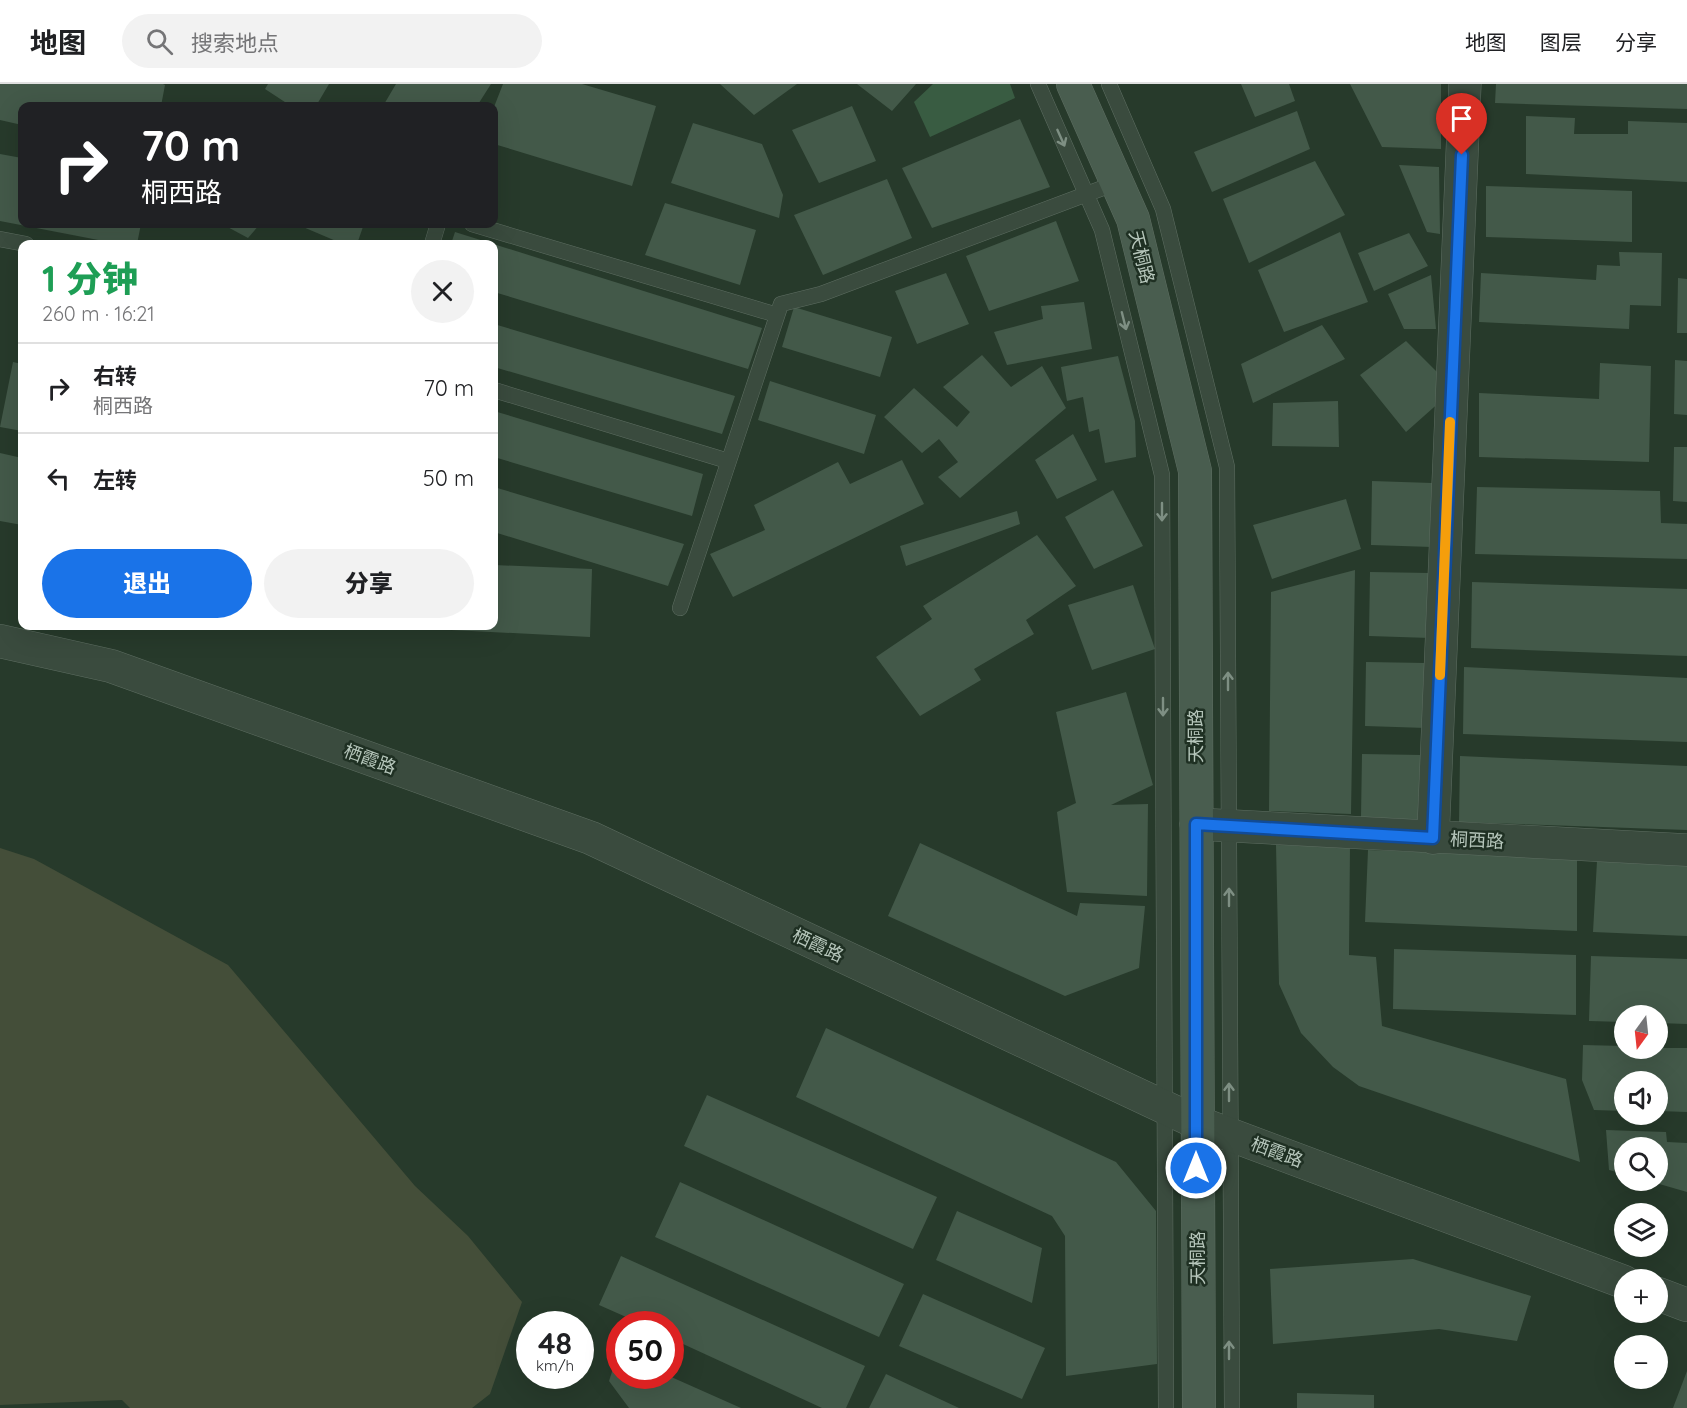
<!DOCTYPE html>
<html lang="zh">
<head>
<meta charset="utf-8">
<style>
	body { margin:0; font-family:Quicksand,"Noto Sans SC",sans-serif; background:#f2f2f2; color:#202124; height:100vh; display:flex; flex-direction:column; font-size:22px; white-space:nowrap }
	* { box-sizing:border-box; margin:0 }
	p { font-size:20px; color:#757577 }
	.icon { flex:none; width:33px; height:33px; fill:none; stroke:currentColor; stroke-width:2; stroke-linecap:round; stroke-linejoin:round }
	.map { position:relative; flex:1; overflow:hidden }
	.sheet { position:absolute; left:18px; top:156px; width:480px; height:390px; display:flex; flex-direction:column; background:#fff; border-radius:12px; box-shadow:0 6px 24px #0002 }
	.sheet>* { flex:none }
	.top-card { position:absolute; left:18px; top:18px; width:480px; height:126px; border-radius:12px; box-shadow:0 6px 24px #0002; background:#202124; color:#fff; overflow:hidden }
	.needle { width:39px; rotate:195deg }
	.tools { position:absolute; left:1614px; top:921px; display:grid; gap:12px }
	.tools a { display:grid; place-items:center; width:54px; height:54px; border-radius:50%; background:#fff; box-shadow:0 6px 24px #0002; font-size:30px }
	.speed { position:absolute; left:516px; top:1227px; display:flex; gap:12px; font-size:30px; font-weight:700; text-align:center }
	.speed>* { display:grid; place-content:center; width:78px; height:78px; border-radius:50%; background:#fff; box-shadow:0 6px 24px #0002; line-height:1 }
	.speed small { font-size:15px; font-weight:400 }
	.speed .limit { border:9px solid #d22; background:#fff; color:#111 }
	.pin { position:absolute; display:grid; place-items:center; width:51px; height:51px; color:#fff; margin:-62px -26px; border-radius:50% 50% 50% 0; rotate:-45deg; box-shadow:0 0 6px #0007 }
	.pin .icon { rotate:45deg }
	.me { position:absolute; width:66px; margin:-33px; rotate:0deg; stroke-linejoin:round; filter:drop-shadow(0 0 4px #0008) }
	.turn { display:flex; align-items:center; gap:21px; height:126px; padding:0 24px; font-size:27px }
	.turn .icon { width:78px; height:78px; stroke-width:2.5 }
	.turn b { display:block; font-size:42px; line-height:51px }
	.round { display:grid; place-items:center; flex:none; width:63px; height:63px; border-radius:32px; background:#f2f2f2 }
	.summary { display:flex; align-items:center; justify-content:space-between; height:102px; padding:0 24px }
	h1 { font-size:36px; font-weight:800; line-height:45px; color:#1e9e55 }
	.cta { display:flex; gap:12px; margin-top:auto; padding:12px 24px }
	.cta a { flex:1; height:69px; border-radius:36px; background:#1a73e8; color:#fff; font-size:24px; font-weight:800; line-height:69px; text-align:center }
	.cta a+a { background:#f2f2f2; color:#202124 }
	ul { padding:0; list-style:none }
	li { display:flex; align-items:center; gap:18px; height:90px; padding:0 24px; border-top:2px solid #e0e0e0 }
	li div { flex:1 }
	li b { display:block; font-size:22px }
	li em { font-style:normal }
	header { display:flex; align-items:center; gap:36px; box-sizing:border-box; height:84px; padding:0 30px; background:#fff; border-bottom:2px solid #e0e0e0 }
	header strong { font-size:28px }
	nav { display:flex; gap:33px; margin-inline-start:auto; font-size:21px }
	.search { width:420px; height:54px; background:#f2f2f2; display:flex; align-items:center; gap:15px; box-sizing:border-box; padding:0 21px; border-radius:33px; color:#757577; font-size:22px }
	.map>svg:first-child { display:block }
	.green { fill:#444e39 }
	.water { fill:#395c42 }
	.building { fill:#435949 }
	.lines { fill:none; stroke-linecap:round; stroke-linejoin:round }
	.service-casing { stroke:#5e6e62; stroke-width:16 }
	.minor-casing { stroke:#5e6e62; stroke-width:33 }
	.tertiary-casing { stroke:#5e6e62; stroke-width:34 }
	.secondary-casing { stroke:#5e6e62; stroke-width:34 }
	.service { stroke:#3a4b3e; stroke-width:15 }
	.minor { stroke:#3a4b3e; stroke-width:32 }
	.tertiary { stroke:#3a4b3e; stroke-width:33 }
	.secondary { stroke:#495d4f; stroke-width:33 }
	.oneway { stroke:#7e8f83 }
	.route-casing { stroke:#114b97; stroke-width:15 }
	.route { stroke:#1a73e8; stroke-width:10 }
	.slow { stroke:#f59e0b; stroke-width:10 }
	.labels { text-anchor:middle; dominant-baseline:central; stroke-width:5; stroke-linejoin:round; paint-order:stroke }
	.street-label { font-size:18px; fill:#b6c6bb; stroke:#1f3023 }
</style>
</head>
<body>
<header>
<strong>地图</strong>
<div class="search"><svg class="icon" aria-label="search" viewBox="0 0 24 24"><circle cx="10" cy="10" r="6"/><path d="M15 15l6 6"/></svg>搜索地点</div>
<nav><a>地图</a><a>图层</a><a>分享</a></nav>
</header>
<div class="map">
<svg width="1687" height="1324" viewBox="0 0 1687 1324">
	<rect width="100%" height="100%" fill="#273a2b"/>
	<!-- green -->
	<path class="green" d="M0,764l34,11 194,106 187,221 53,50 54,66 -32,92 -18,14h-342l-8,-8 -122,5z"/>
	<!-- water -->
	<path class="water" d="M933,0h77l5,14 -85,39 -16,-35z"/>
	<!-- building -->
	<path class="building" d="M0,0h163l2,1 -4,21h-139v19l-22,-5z
		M268,0h61l-13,22h-25l-26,-17z
		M396,0h95l-14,22h-94z
		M503,0h79l74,22 -24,80 -138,-42v-37z
		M720,0h77l-43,31z
		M857,0h59l-24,27z
		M1241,0h48l6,17 -40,16z
		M1350,0h91v65l-59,-2z
		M1496,0h191v25l-192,-6z
		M852,22l24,55 -57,22 -27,-53z
		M1297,27l13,38 -98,43 -18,-40z
		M1526,32l49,2 -1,16h54v-13l59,2v59l-161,-8z
		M1020,35l30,68 -118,41 -30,-60z
		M693,39l69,21 21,51 -4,23 -108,-35z
		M0,70l22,4v66h119l-4,20h-18l-119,-23z
		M1315,77l30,54 -96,48 -26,-64z
		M1399,81l40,2 1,67 -13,-2z
		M887,95l25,59 -89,37 -29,-60z
		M1486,102l146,5v51l-146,-5z
		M665,119l91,27 -16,55 -95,-30z
		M1056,137l23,60 -90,30 -23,-55z
		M222,140h38l-12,14z
		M296,140h68l-7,20h-14z
		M455,148l307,96 -14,41 -254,-77v-48h-43z
		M1340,148l28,70 -84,30 -26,-62z
		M1409,149l19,33 -54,25 -16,-38z
		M1619,168l43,1 -1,53 -31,-1 -1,24 -150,-7 2,-49 115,7 1,-15 23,1z
		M946,189l23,51 -52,20 -22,-53z
		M1431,191l5,54h-32l-16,-35z
		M1678,194l9,1v54h-10z
		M1084,218l8,47 -85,16 -13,-33 49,-13 -2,-13z
		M794,223l98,30 -12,40 -98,-30z
		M494,240l241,72 -13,38 -228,-67z
		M1322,241l23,34 -92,44 -12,-39z
		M1406,257l37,37 -1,22 -36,32 -46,-57z
		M982,271l29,32 31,-21 24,42 -106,90 -22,-21 20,-15 -19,-23 -17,14 -38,-36 30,-29 43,39 13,-15 -27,-25z
		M1118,272l17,65 1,36 -31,6 -6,-34 -10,3 -6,-35 -16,4 -6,-34z
		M1675,276l12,1v54l-13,-1z
		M13,278l9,2v67l-22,-4z
		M1600,279l51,3 -2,96 -170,-5v-64l120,6z
		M770,297l106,34 -12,39 -106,-34z
		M1338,317l1,46 -67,-1 1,-43z
		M494,327l209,63 -11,42 -198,-59z
		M1073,350l24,46 -40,19 -22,-39z
		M1674,363h13v55l-14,-1z
		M0,369l22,5v67l-22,-4z
		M902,376l22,44 -191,93 -23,-43 55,-24 -11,-25 84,-43 12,22z
		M1372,397l60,2v64l-61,-2z
		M494,403l190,57 -16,42 -174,-54z
		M1477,403l183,4 1,32 26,1v35l-212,-5z
		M1113,406l30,56 -49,23 -29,-52z
		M1346,415l15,50 -89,30 -19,-54z
		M1017,427l3,13 -114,42 -6,-20z
		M1037,451l39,51 -50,34 8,14 -60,35 7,11 -61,36 -44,-59 56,-38 -9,-13z
		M494,481l98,4 -2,68 -158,-8v-3h62z
		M1355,486l-4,244 -82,-3 2,-219z
		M1370,488l60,1v65l-61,-2z
		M1472,498l215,7v67l-216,-8z
		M1133,501l22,64 -63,21 -24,-65z
		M1366,578l60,1v65l-61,-2z
		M1464,583l223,11v64l-224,-8z
		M1126,608l27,93 -42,20 37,-1 -1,92 -80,-4 -10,-80 19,-9 -20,-91z
		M1362,670l60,1v65l-61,-3z
		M1460,672l227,10v64l-228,-8z
		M920,759l157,73 3,-13 65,3 -6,62 -74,28 -177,-80z
		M1276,761l74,1 -1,109 27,2 6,69 184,53 14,83 -221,-76 -26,-19 -32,-34 -22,-49z
		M1368,766l209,8v73l-212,-9z
		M1597,777l90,4v71l-94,-4z
		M1394,865l182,6v60l-183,-6z
		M1591,872l96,3v65l-29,-1v-7h-34v6l-35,-1z
		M826,944l290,134 40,49 1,153 -91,12 -1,-140 -13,-20 -256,-119z
		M1583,961l41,1v2h63v64l-29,-1v-29h-34v29l-30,-1 -12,-30z
		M707,1011l230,102 -24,52 -229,-103z
		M1606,1046l60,2 1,10 20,1v49l-38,-11 9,-1v-32h-34v26l-15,-4z
		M680,1098l224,102 -25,53 -224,-100z
		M957,1127l85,37 -10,55 -96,-43z
		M621,1172l244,110 -19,42h-24l-152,-70v-14h-28l-43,-19z
		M1413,1175l118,37 -14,45 -78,-12 -166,15 -3,-75z
		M923,1210l122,54 -23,51 -123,-53z
		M618,1269l2,23h49l72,32h-112l-20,-27z
		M1687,1287v37h-14z
		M886,1290l73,34h-90z
		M1297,1309l77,2v13h-77z"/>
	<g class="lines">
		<!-- service casing -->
		<g class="service-casing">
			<path id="service" d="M1038,0l64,146 60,245 4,933
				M1109,0l54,125 64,258 5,941
				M472,140l305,91
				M0,155l26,5
				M432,160l6,-20
				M494,306l234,71
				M680,524l101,-304 40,-10 295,-111"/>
		</g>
		<!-- minor casing -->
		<g class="minor-casing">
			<path id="minor" d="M1196,740l491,26
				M1433,754l32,-754"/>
		</g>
		<!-- tertiary casing -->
		<g class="tertiary-casing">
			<path id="tertiary" d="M0,557l111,25 480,172 605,284 428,160
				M1658,1210l29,11"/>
		</g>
		<!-- secondary casing -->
		<g class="secondary-casing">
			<path id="secondary" d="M1073,0l60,135 62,252 4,937"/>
		</g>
		<!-- service -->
		<use href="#service" class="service"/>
		<!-- minor -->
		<use href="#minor" class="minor"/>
		<!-- tertiary -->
		<use href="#tertiary" class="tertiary"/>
		<!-- secondary -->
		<use href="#secondary" class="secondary"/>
	</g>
	<!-- one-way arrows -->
	<defs><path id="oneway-shaft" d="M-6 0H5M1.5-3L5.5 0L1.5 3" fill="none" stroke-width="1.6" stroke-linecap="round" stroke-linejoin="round" transform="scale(1.5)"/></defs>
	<g class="oneway">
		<use href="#oneway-shaft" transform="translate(1061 54) rotate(66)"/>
		<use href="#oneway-shaft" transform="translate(1124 237) rotate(76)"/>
		<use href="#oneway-shaft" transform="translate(1162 428) rotate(90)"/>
		<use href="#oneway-shaft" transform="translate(1228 597) rotate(-90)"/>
		<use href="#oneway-shaft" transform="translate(1163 623) rotate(90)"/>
		<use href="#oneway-shaft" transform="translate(1229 813) rotate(-90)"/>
		<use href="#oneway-shaft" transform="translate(1229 1008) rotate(-90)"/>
		<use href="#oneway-shaft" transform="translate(1229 1266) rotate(-90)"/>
	</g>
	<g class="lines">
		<!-- route casing -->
		<g class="route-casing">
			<path id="route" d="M1196,1084v-344l237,14 29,-683"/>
		</g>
		<!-- route -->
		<use href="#route" class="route"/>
		<!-- slow -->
		<path class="slow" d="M1440,591l10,-253"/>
	</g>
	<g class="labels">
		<!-- street labels -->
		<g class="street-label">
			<text transform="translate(1142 173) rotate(76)">天桐路</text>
			<text transform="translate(1195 652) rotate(-90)">天桐路</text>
			<text transform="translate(370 675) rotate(20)">栖霞路</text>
			<text transform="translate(1477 756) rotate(3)">桐西路</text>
			<text transform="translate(818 861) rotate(25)">栖霞路</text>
			<text transform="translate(1277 1068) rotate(20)">栖霞路</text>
			<text transform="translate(1197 1174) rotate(-90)">天桐路</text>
		</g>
	</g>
</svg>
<div class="tools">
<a><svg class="needle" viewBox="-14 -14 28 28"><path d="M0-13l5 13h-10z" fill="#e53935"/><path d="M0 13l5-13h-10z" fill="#757577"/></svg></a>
<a><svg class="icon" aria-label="sound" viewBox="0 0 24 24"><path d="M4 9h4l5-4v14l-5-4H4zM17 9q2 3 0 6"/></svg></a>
<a><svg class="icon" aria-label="search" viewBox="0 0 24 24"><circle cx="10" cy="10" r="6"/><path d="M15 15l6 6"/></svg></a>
<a><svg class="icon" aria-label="layers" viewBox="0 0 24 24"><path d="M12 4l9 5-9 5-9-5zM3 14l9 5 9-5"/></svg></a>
<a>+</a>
<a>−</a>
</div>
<div class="speed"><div>48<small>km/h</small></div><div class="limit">50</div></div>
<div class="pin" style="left:1462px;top:71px;background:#d93025"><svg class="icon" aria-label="arrive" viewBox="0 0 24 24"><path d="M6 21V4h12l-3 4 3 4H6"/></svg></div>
<svg class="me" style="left:1196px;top:1084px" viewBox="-20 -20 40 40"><circle r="17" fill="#1a73e8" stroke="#fff" stroke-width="3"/><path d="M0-11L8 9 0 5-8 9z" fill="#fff"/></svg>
<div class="top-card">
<div class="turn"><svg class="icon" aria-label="right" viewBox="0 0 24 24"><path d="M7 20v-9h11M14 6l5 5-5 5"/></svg><div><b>70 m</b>桐西路</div></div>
</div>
<section class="sheet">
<div class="summary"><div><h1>1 分钟</h1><p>260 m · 16:21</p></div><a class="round"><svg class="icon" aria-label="close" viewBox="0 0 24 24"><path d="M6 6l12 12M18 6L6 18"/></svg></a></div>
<ul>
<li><svg class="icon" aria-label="right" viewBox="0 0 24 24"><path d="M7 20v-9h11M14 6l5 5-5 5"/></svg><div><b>右转</b><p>桐西路</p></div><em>70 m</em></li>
<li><svg class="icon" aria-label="left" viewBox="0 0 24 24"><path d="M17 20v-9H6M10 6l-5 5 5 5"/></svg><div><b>左转</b></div><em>50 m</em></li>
</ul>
<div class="cta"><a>退出</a><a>分享</a></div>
</section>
</div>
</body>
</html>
